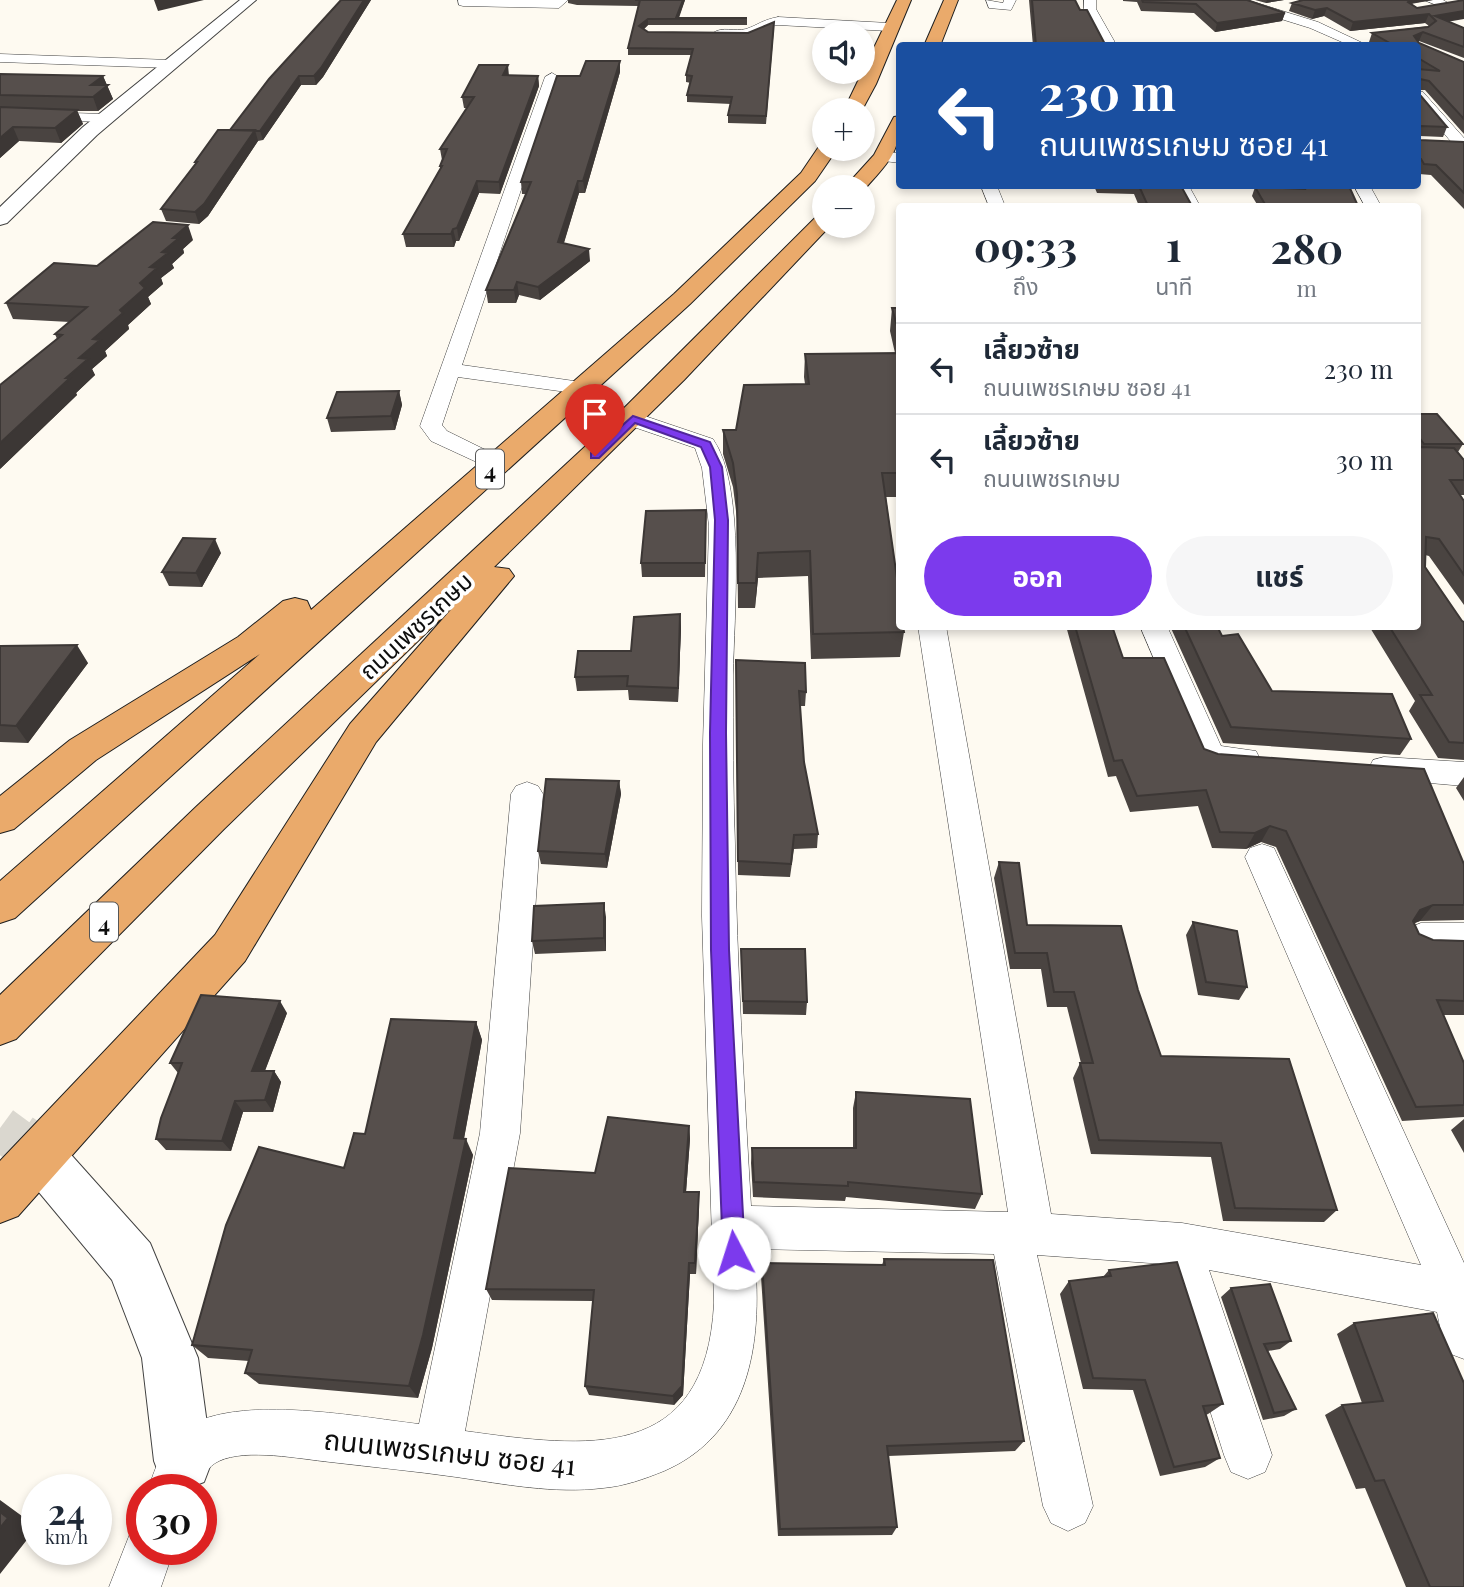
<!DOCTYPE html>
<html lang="th">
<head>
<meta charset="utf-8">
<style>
	body { margin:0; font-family:"Playfair Display","Noto Sans Thai",serif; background:#f6f6f7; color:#1f2937; height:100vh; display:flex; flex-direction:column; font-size:26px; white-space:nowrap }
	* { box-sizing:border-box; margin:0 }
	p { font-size:23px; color:#747a83 }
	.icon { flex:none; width:38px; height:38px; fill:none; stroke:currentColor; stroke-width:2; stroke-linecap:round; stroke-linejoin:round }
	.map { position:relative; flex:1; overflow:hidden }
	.panel { position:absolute; left:896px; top:203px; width:525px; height:427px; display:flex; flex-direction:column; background:#fff; border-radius:7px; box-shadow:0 4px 10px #0003 }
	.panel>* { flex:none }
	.guide { position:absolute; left:896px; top:42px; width:525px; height:147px; border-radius:7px; box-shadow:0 4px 10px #0003; background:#1a4fa0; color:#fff; overflow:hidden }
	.fabs { position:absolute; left:812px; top:21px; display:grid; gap:14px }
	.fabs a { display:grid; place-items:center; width:63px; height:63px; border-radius:50%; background:#fff; box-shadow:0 4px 10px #0003; font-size:35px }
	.speed { position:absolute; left:21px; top:1474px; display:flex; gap:14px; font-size:35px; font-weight:700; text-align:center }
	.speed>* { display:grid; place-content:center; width:91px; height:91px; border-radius:50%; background:#fff; box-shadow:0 4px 10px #0003; line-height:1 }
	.speed small { font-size:18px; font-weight:400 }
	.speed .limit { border:10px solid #d22; background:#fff; color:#111 }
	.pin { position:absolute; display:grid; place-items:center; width:60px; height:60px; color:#fff; margin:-72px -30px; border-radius:50% 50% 50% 0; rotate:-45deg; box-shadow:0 0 7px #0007 }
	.pin .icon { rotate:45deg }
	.me { position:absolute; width:77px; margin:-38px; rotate:355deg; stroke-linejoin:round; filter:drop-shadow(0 0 5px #0008) }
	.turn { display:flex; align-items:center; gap:24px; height:147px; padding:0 28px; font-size:32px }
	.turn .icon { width:91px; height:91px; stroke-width:2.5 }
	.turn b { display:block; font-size:49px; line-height:60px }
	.eta { display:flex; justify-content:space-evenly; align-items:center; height:119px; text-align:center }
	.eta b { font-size:42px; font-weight:700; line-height:49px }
	.button { display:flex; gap:14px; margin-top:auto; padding:14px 28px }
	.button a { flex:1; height:80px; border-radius:42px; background:#7c3aed; color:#fff; font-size:28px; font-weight:700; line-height:80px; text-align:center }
	.button a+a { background:#f6f6f7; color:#1f2937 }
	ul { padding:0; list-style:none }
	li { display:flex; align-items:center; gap:21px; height:91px; padding:0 28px; border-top:2px solid #e0e1e3 }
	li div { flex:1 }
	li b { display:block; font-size:26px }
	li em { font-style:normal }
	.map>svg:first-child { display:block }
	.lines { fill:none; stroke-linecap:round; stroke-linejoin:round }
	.tertiary-tunnel-far1 { stroke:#dad7cf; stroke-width:44; stroke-dasharray:44 22; stroke-linecap:butt }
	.tertiary-tunnel { stroke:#dad7cf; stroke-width:55; stroke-dasharray:55 28; stroke-linecap:butt }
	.minor-casing { stroke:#414141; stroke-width:1 }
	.tertiary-casing { stroke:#414141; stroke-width:2 }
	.trunk-casing { stroke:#1f1f1f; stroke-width:2 }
	.minor { fill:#fff; fill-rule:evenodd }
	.tertiary { fill:#fff; fill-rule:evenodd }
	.trunk { fill:#eaaa6b; fill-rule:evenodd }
	.wall { fill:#4a4441 }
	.shaded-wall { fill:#3c3735 }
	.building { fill:#564f4c; stroke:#3c3735; stroke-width:2 }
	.route { fill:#7c3aed; stroke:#51269a; stroke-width:2 }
	.labels { text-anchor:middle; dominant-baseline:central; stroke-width:7; stroke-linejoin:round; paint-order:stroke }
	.shield { fill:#fff; stroke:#565656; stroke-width:2 }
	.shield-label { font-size:23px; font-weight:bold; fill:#0e0e0e }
	.street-label { font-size:24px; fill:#0e0e0e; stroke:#fff }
	.near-street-label { font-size:28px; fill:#0e0e0e; stroke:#fff }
</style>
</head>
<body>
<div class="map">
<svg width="1464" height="1587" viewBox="0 0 1464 1587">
	<rect width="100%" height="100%" fill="#fefaf1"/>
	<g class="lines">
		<!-- tertiary-tunnel-far1 -->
		<path class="tertiary-tunnel-far1" d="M0,1128l19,14"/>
		<!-- tertiary-tunnel -->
		<path class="tertiary-tunnel" d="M17,1140l23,16"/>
		<!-- minor casing -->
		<g class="minor-casing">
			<path id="minor" d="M458,0h110l-9,8 -96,-2 -4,-1z
				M986,0l17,3 1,-3h12l-5,10 -22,-2z
				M1084,0h12v9l21,37h-13l-20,-37z
				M1239,0h8l71,22 51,24h-18l-41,-18 -71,-22z
				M1424,0h19l7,4 -6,4z
				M778,17l111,6 6,4 -6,4 -111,-6c-11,1 -17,8 -26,11 -10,3 -32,3 -39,-3 9,-7 22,-1 33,-4 12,-4 16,-9 32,-12z
				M0,54l171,6 7,4 -7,4 -171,-6z
				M552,73l7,4 -97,288 119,17 8,1 3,5 -3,5 -8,1 -123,-17 -16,48 5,6 57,28 4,5 -4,5 -8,2 -65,-30 -11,-15 125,-349z
				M1418,91l5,1 41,46v15l-5,-2 -41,-48z
				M0,111l106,3 7,4 -7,4 -106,-3z
				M882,152l18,1v10l-24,-3 -2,-3 2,-3z
				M981,186h16l8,20h-16z
				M1173,186h16l11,20h-16z
				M1354,186h16l11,20h-16z
				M633,412l80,27c33,47 21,178 20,236 0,57 0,114 2,170 2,121 9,241 16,361l257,6 -90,-586h28l105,588 131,9 239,42 -176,-408 5,-9 12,-4 12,4 190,415v96l-16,-6 -6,-16 -5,-25 -228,-42 63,185 -7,17 -17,7 -17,-7 -7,-17 -60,-191 -127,-9 56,251 -8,17 -17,8 -17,-8 -8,-17 -49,-252 -240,-5c9,86 0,183 -90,222 -20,8 -39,15 -61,17 -49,6 -99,-4 -147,-11 -42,-6 -84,-10 -126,-15 -30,-3 -83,-14 -111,-1 -11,5 -18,17 -23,28h-48c7,-19 14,-43 30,-56 50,-42 179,-16 241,-9l61,-291 31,-339 5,-8 11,-4 11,4 5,8 -23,339 -55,298c122,17 241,33 249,-128l-12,-387 1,-172 6,-218 -7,-58 -7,-20 -70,-24 -3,-5 3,-5z
				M1140,626h27l54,120 35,5 4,8 -4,8 -11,3 -46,-6z
				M1384,757l80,5v24l-80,-7 -11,-3 -4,-8 4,-8z
				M1421,923h43v30h-43l-12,-5 -6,-10 6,-10z
				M142,1527v22h32l-13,38h-52l22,-56z"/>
		</g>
		<!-- tertiary casing -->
		<g class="tertiary-casing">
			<path id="tertiary" d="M240,0h16l-159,135 -90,88 -7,2v-18l83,-80z
				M40,1132l17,7 93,104 48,115 14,103 -8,21 -18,7 -24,-7 -8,-21 -12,-103 -30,-78 -89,-107 -8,-17 8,-17z"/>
		</g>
		<!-- trunk casing -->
		<g class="trunk-casing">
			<path id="trunk" d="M897,0h14l-35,84 -14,26h-18z
				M944,0h14l-18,46h-16z
				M900,116c0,39 -12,46 -37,75v-4h-18l29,-32 20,-38z
				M824,144v5h13l-22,32 -125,123 -675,614 -15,5v-42l260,-227 -164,106 -82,69 -14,4v-37l70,-56 168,-103 45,-36 12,-3 12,3 4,9 363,-316 127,-121 19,-28z
				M824,214v12h6l-146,154 -190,187 15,2 5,7 -138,166 -131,219 -227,255 -18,7v-62l215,-226 135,-211 106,-120 -232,225 -208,210 -16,6v-50l196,-188 393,-364 228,-227z"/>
		</g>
		<!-- minor -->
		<use href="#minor" class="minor"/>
		<!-- tertiary -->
		<use href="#tertiary" class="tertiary"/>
		<!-- trunk -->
		<use href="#trunk" class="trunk"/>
	</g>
	<!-- wall -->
	<path class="wall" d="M341,0h30l-48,77 -7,8h-15l-38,55 -5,1 -50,75 -9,8 -33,-3 -5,-12 35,-45 -1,-2 35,-32z
		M568,0h117l-6,18h68v7h-99l-4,4 4,3 100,1 26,-5 -8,96 -38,-1v-8l3,-11 -44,-2v-7l4,-12 -5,-1v-7l5,-20h-63v-7l10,-42 -61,-1 -9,-2z
		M1029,0h46l5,10 26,36h-73z
		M1123,0h124l38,13 -3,8 -67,11 -21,-19 -53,-2 -4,-9 -14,-1z
		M1255,0h29l-18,3z
		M1303,0h130l-22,4 6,4 47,20v30l-45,-17h-1l1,2 45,19v72l-39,-44h-5v5l27,32 -4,10 -23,-1v4l44,2v67l-33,-34 -12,-1 -1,-2v-126h-43l-6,-4 3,-9 57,-7 -4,-3 -75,8 -26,-15 -12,3 -23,-8 3,-8z
		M620,72l-35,121h-6l-15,50 26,18 -50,39 -21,-5 -3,8h-28l-2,-13 40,-96h-4l-1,-12 59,-106z
		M0,74l103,2 10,23 -15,12h-21l6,13 -22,19 -42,-2 -19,17z
		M509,75l29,1 1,10 -39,108 -21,-1 -20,48h-3l-2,6h-48l-3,-13 37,-65v-3l2,-6 -2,-11 27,-41h-3l-2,-11z
		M1094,186h87l11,20h-53l-5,-12 -37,-1z
		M1298,186h51l9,20h-100l-6,-10 3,-9 44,1z
		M193,240l-10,9 1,4 -12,11 2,4 -13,10 2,6 -15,13 3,7 -23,21 1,4 -24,22 2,5 -15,13 3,6 -19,18 1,2 -77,74 57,-130 -2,-5 15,-12 -57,-3 -7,-16 91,-37z
		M892,308h8v189h-14l18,135 -4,25 -89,2 -3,-83 -50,2 -3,30h-17l-1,-89 -4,-32 -10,-33v-24h13l69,-46 -1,-7 1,-23 90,-1 -5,-22z
		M399,391l3,14 -7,25 -64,2 -4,-14z
		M1418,414l45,30 -5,8 6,8v35h-4l4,6v104l-35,-49 -4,-1v12l37,54 2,1v138l-26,-2 -29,-47 6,-10 -46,-75h49z
		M706,524l-1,53h-63l-1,-14z
		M221,553l-19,34 -33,-1 -7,-14z
		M680,614l1,14 -3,74 -49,-2 -1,-10 -51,1 -2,-14 56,-26z
		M1066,626h46l11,32 81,91 260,115v56l-44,1 -6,2 5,11 14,6 31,1v74h-21l21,48v54l-62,4 -126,-274 -15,-5 -15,7 -34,-1 -14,-42 -68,6 -14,-36 -8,1z
		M1170,626h47l5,10 50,55 139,48 -11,16 -177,-12z
		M0,646l88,17 -60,80 -28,-1z
		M736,660l70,32 -1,14h-5l4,56 14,72 -1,14 -23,1 -4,28 -52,-2z
		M1464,777v24l-8,-13z
		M619,781l2,13 -14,74 -66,-4 -3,-13z
		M999,862l28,63 111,65 23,66 176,154 -13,12 -101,-1 -12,-64 -120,-3 -18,-76 7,-15h1l-14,-56h-20l-6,-38h-31l-16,-91z
		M606,917v34l-71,3 -3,-13z
		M1193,922l54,65 -8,13 -41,-5 -12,-60z
		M741,949l66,53 -1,13 -63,-1z
		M287,1013l-22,58h9l7,11 -8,30h-30l-12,39 -65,-1 -10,-11 22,-66 -8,-10z
		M476,1022l6,18 -18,99 9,16 -41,193 -14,50 -159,-14 -14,-11 4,-12 -41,-3 -16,-13 152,-177 21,-34z
		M856,1092l126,102 -7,15 -129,-12 -1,4 -92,-4 -2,-34 1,-15h101v-40z
		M1464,1119v34l-13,-23z
		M689,1126l1,13 -4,53 13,13 -3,69h-6l-7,121 -9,10 -85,-10 -4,-9 8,-85 -101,-1 -6,-11 109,-116z
		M884,1259l140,182 -9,10 -127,5 9,71 -5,8 -114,1 -17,-259 1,-14 120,2z
		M1109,1270l114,134 -15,10 -2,1 14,43 -15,9 -45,9 -27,-86 -50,-1 -23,-95 9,-13 34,-4z
		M1231,1288l60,53 -11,8 -12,2 28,58 -12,7 -21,4 -42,-123z
		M1354,1323l110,264h-58l-41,-99 -9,1 -31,-74 17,-10 20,-2 -25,-69z"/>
	<!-- shaded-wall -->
	<path class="shaded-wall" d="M154,0h50l-46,11z
		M364,0h7l-48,77 -7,8 -2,-9z
		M683,0h2l-7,19h-2z
		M1267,0h17l-18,3z
		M1410,0h23l-20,3 -8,8 3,-9z
		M1327,8l-3,8 -12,3 3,-9z
		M1464,11v8l-29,5 1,-3 -1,-5z
		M1285,13l-3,8 -67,11 2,-9z
		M1429,14l-4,9 -75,8 3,-9z
		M648,19v6l-8,8 -1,-7z
		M1423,32l-4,9 -9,5 4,-10z
		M620,61v11l-35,121 -2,-12z
		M508,65l1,11 -6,-1z
		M103,76l10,23 -15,12 -5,-14 -2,-12z
		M299,76l2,9 -38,55 -3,-9z
		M538,76l1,10 -39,108 -1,-12z
		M77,110l6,14 -22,19 -6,-15z
		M13,127l6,14 -19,17v-20z
		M255,130l3,11 -50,75 -9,8 -4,-12z
		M477,181l2,12 -20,48 -2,-13z
		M578,181l1,12 -19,62 -2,-13z
		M188,225l5,15 -10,9 1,4 -12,11 2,4 -13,10 2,6 -15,13 3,7 -23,21 1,4 -24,22 2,5 -15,13 3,6 -19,18 1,2 -77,74v-26l66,-65 13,-20 14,-19 27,-29 53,-72z
		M453,229l3,12 -2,6 -3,-13z
		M589,249l1,12 -50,39 -2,-13z
		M517,282l2,13 -3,8 -2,-13z
		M399,391l3,14 -7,25 -4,-14z
		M215,539l6,14 -19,34 -6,-14z
		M758,553v25l-3,30 1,-25z
		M680,614l1,14 -3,74v-14z
		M77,645l11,18 -60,80 -12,-17z
		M619,781l2,13 -14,74 -2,-14z
		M1270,826l-9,16 -15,7 9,-16z
		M604,903l2,14v34l-2,-13z
		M1433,905l-13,16 -12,5 12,-16z
		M280,1001l7,12 -27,70 -8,-12z
		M476,1022l6,18 -21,114 -7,-16z
		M274,1071l7,11 -8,30 -8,-12z
		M235,1101l8,11 -12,39 -9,-10z
		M689,1126l1,13 -5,66 -1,-13z
		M466,1139l7,16 -41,193 -14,50 -9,-12z
		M699,1192v13l-3,69 -1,-11z
		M689,1263l1,11 -7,121 -9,10 -1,-9z
		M0,1500l37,27 -37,47z"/>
	<!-- building -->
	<path class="building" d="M341,0h23l-43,68 -7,8h-15l-39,55 -30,-1 39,-51z
		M635,0h48l-7,18h71l-99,1 -9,7 9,6 100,1 26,-11 -8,94 -38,-1 4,-18 -45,-2 5,-19 -6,-1 7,-26 -65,-1 12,-48z
		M1032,0h43l5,10h7l19,36h-70z
		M1142,0h105l38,13 -68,10 -21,-19 -53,-2z
		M1303,0h107l-2,2 9,6 47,-8v11l-29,5 29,12v19l-41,-15 -9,4 5,7 45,19v57l-35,-38 -9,-2v16l27,32 -27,-1v14l44,2v51l-28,-28 -12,-1 -3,-5h-3v-90l22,2 -22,-13v-12h-23l-23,-13 56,-6 8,-6 -7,-7 -76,8 -26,-14 -12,2 -23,-7z
		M586,61h34l-37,120h-5l-20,61 31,7 -51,38 -21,-5 -3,8h-28l45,-108h-10l36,-106h23z
		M479,65h29l-5,10 35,1 -39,106 -22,-1 -20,47 -4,1 -2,5h-48l39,-68h-2l7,-17h-7l34,-52h-12z
		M0,74l103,2 -12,9h17l-15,12 -93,-2z
		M0,107l77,3 -22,18 -42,-1 -13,11z
		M218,130h37l-51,74 -9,8 -34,-3 36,-47h-2z
		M1139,186h42l11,20h-44z
		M1304,186h45l9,20h-92l-11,-19 50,2z
		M153,222l35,3 -15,13h6l-17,14 6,1 -18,14 7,1 -17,15 5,5 -25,22 3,3 -30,26 7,1 -21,18 9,1 -22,19h4l-70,65v-58l62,-50 -7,-1 32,-27 -81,-4 48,-40 43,3z
		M892,308h8v29z
		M900,353v120h-18l18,126v27h3l1,6 -91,2 -3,-83 -52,2 -2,30h-18l-1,-89 -4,-31 -10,-33h13l8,-45 65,-1 -4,-30z
		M399,391l-8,25 -64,2 10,-26z
		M1418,414h19l26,30h-39l-6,-8z
		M1418,447l36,1 10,12v20h-14l14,21v74l-25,-36 -13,-2 -1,30 37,54 2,1v121l-15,-1 -29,-47h12l-43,-69h29z
		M706,510l-1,53h-64l5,-52z
		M183,538l32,1 -19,34 -34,-1z
		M680,614l-2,74 -51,-2 1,-10 -53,1 3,-26h53l3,-34z
		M1075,626h37l11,32h41l40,91 14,5 206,15 40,95v41h-31l-13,5 -7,11 6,13 14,6 31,1v60l-27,-1 27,63v42l-48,2 -130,-276 -16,-5 -15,7 -35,-1 -14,-42 -69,6 -15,-36 -8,1z
		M1184,626h33l5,10 16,-2 34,57 120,3 19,45 -180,-12z
		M77,645l-61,81 -16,-1v-79z
		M736,660l69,3 1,29 -7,-1 5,71 14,72 -24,1 -3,29 -53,-3z
		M546,779l73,2 -14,73 -67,-3z
		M999,862l20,1 8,62 94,1 17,64 23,66 128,3 48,151 -102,-2 -14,-65 -122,-3 -19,-77h13l-19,-71h-20l-7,-39h-32z
		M604,903v35l-72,3 2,-35z
		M1193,922l44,9 10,56 -41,-5z
		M741,949h64l2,53 -64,-1z
		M201,995l79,6 -28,70h22l-9,29 -30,1 -13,40 -66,-2 5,-21 21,-55h-12z
		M391,1019l85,3 -22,116 12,1 -43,196 -14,51 -164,-13 7,-23 -60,-5 34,-120 33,-78 85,21 10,-35 11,1z
		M856,1092l114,7 12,95 -134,-12v4l-94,-4 -2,-34h104z
		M608,1117l81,9 -5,66h15l-4,71h-6l-7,123 -9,10 -88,-10 9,-96 -108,-1 23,-121 86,5z
		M884,1259l109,1 31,181 -137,5 10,81 -117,2 -18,-266 123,2z
		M1177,1262l46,142 -20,2 17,52 -46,9 -29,-87 -52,-2 -24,-97 42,-5 -2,-6z
		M1270,1284l21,57 -27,3 32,65 -22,4 -43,-125z
		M1433,1313l31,70v204h-34l-46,-107 -9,1 -33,-76 41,-4 -29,-78z
		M0,1512l8,6 -8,10z"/>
	<!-- route -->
	<path class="route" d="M633,416l77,26 12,25 6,53 -2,213 3,217 16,303 -3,8 -8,3 -8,-3 -3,-8 -12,-303 -1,-217 5,-213 -5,-53 -9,-20 -66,-24 -36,35h-8v-5z"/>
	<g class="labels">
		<!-- shield labels -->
		<g class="shield">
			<rect x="476" y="449.5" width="28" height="39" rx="5"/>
			<rect x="90" y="902.5" width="28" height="39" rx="5"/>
		</g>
		<g class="shield-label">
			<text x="490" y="469">4</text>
			<text x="104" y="922">4</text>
		</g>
		<!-- street labels -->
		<g class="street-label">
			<text transform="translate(415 625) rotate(-43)">ถนนเพชรเกษม</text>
		</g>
		<!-- near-street labels -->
		<g class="near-street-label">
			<text transform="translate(450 1451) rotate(6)">ถนนเพชรเกษม ซอย 41</text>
		</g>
	</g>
</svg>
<div class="fabs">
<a><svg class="icon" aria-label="sound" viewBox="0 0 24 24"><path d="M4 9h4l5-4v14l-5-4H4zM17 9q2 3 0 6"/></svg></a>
<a>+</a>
<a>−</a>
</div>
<div class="speed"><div>24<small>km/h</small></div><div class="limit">30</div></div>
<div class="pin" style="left:595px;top:456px;background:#d93025"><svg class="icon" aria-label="arrive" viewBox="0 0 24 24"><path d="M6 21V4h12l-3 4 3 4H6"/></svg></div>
<svg class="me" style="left:734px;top:1253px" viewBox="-20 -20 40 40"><circle r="19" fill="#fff"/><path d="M0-13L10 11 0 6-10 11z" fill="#7c3aed"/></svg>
<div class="guide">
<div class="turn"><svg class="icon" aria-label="left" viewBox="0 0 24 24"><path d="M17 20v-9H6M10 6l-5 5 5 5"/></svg><div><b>230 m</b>ถนนเพชรเกษม ซอย 41</div></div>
</div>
<section class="panel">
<div class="eta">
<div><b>09:33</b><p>ถึง</p></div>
<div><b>1</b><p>นาที</p></div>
<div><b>280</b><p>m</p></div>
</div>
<ul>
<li><svg class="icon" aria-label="left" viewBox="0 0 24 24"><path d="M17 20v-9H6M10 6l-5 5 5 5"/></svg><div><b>เลี้ยวซ้าย</b><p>ถนนเพชรเกษม ซอย 41</p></div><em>230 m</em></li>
<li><svg class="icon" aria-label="left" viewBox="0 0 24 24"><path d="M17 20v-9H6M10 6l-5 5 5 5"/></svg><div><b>เลี้ยวซ้าย</b><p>ถนนเพชรเกษม</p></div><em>30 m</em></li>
</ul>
<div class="button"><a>ออก</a><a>แชร์</a></div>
</section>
</div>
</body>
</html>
